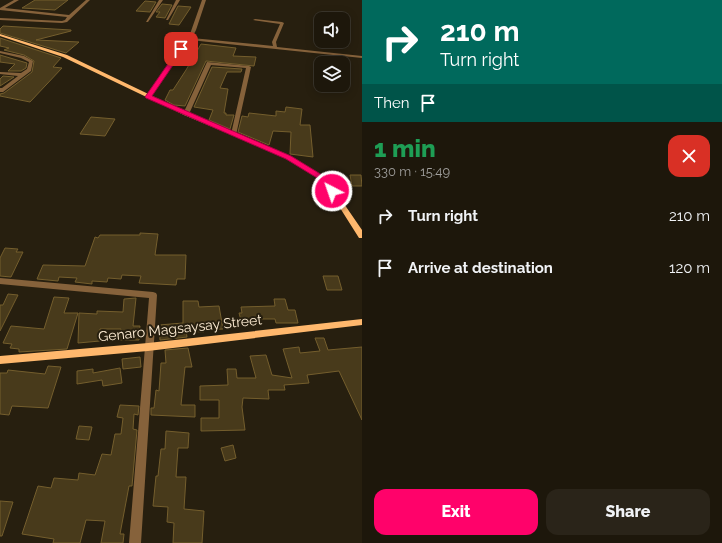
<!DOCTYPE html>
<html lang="en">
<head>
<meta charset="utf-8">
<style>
	body { margin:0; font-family:Raleway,sans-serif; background:#2a2419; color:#f1f3f6; height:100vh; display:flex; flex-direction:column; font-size:15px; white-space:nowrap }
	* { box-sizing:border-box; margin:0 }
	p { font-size:13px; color:#a09f9d }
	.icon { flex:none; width:22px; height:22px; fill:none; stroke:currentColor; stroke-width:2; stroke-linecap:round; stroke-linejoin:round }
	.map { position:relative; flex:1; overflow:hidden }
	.details { display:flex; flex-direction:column; background:#1d170b; width:360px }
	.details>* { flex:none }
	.top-card { background:#00695c; color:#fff; overflow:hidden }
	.buttons { position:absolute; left:314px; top:12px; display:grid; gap:8px }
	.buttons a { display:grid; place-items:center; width:36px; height:36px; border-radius:8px; background:#1d170b; box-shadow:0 2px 10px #0003,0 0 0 1px #3b362c; font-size:20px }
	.pin { position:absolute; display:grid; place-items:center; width:34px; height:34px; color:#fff; margin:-17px; border-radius:8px; box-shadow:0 2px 6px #0006 }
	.me { position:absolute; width:44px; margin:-22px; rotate:319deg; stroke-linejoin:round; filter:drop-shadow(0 0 3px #0008) }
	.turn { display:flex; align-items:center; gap:14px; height:84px; padding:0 12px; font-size:18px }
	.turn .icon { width:52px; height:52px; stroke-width:2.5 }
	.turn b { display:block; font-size:28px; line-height:34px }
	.then { display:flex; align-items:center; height:38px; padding:0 12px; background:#0003; gap:8px; font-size:15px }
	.round { display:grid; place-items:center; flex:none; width:42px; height:42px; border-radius:12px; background:#2a2419 }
	.overview { display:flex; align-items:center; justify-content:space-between; height:68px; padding:0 12px }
	h1 { font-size:24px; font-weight:800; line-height:30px; color:#1e9e55 }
	.button { display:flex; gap:8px; margin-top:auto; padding:8px 12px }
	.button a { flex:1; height:46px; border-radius:12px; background:#ff026a; color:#fff; font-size:16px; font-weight:800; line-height:46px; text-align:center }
	.button a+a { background:#2a2419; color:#f1f3f6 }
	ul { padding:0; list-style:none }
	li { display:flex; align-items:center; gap:12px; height:52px; padding:0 12px }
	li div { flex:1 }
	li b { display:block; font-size:15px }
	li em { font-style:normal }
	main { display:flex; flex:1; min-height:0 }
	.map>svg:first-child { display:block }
	.building { fill:#483a1b; stroke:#745e2d }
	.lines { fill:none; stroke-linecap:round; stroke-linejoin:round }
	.street { fill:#86623b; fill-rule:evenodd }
	.secondary { fill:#ffb86d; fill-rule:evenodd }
	.route { fill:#ff026a; stroke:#a60145 }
	.labels { text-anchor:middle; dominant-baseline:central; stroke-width:4; stroke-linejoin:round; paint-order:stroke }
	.street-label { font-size:14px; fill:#ffeed5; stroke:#271f0f }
</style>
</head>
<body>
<main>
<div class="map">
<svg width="362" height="543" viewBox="0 0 362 543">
	<rect width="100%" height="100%" fill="#271f0f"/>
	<!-- building -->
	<path class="building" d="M35,0h33l-13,10 -33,-2z
		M145,1l11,1 -6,10 -14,-1z
		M162,4l10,1 -7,13 -9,-1 4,-5h-4z
		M178,6l13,1 -12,18 -10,-1z
		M3,26l68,4v1l-35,9 43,2 -13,11 -66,-20v-4z
		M0,38l61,20 -8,9 9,1 -32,34 -30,-6v-2l4,-1 28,-21 2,-11 -10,-6 -20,-5 5,-2 -9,-2z
		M201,44l35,4 -3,8 23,1 -2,9 -48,-5 -21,45 -11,-1 -9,-5 5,-10h3l13,-20z
		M0,55l27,8 -1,5 -5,3h-13l7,-7 -15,-2z
		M212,67l30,2 -1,3h-14l-7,16 8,1 -4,24h2v2h8l-4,14 -21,-9 4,-10 -19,-3z
		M3,76l11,1 -14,9v-7z
		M286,107l16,2 -2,16h10l3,32 -23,-3 1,-22 -18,-1 -4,14 -31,-13 4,-16 6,1 1,-4 27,3v-5l9,1z
		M91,117l24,2 -10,17 -25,-2z
		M350,175h11l1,11h-10z
		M140,233l18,1 -3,21h31l-1,24h-8l-1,6 -37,-2 2,-7 -19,-1 -1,4 -13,-1 -1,4 -15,-1v3l-17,-2 2,-4 -18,-1 -1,4 -21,-2 6,-14 42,1 10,-29 3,1 2,-3h40z
		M5,248l13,1 -2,3h7l-12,25 -11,-1v-18z
		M323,276h15l4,14h-15z
		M8,294l10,1 -18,36v-26h3z
		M54,297l15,1 -5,15h14l-11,36 -48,3v-3l-9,-1 2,-4 -9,-1 8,-17 33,3z
		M136,298l-3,28h7l-1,14h-19l1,-11h-21v12l-22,2 1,-30 18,1v-3l26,1 1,-13z
		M274,299h11l3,11h7l3,13h-22l-1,-4h-25v6l-8,-1 -3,-11h3l-1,-6 34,-1z
		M183,301h15l1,6 20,-1 4,23 -19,1v2l-18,-1 1,6 -27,3 -1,-15 24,-2z
		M315,338h9l4,12 34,-3v73l-23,-49 -32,4 2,8 -25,2 1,5h-17l1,9 -26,-1 -1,9 3,23 -44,1v-13h18v-18h-19v-14l28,-1 -1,-16h9l1,9h19l-6,-22 16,-1 6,20 20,3 -9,-29 16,-2 1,6 20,-2z
		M188,348l4,19h-7l-4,38h14v12l-44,-2v-7h3l2,-18 3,1 2,-28h5l-1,-13z
		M140,357l1,10 -18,2 -1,-10z
		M48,366l13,1 -13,41 -36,-2 -3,9 -9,-1v-41h7l1,-3 37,4z
		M120,368l2,15 -19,3 -1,-6 -25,4v-13l16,-2v4z
		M120,405l19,1 -1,9 -4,-1 -1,15 4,1 -5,56h-3l-9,48h4l-1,9h-22l4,-22 -19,-1 -6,23h-27l1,-4 -32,-5 16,-48 13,2 3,-10 24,2 1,-7 16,2 7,-21 9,1 4,-21h6l2,-16 -6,-1z
		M79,426l13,1 -3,13 -13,-1z
		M166,431l23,2 -1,15h-10l-2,29h10l-2,32 20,2 -2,32h-29l1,-20 -7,-1 1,-15 -15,-1 3,-30h2l3,-27h4z
		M233,445l3,13 -11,3 -4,-13z
		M0,501l13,1 -11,34h-2z"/>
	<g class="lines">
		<!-- street -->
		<path class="street" d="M14,0h5l-14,8 64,7 17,-15h4l-23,22 -5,1 -62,-3v-2l62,3 3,-1 2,-3 -67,-7v-2z
			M159,0h4l-15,22h-2z
			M176,0h4l-12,20h-2z
			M202,0h4l-10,30 -4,8 81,8 -1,-4 8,-18 -27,-4 2,-1 27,3 2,1 -8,19 1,5 85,9v2l-172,-18 -40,58h-4l-1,-1 45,-63z
			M0,51l24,5 9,5 -2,10 -28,21h-3v-4h2l16,-12 -18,-2v-2l21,1 6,-4 2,-7 -8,-4 -21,-5z
			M207,62l42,4 2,1 -15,68 -5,-1 15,-66 -35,-3 -22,49 -3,2 -3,-2z
			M0,278l153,14 3,1 1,2 -16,248h-12l20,-245 -149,-14z"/>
		<!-- secondary -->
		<path class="secondary" d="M0,34l67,21 121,58 102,43 37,23 35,51v8h-3l-36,-57 -37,-23 -102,-43 -121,-58 -63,-21z
			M362,319v6l-214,26 -148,13v-8l148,-13z"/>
	</g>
	<!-- route -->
	<path class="route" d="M179,48l5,1 -32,47 139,60 36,22 9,13 -1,2h-5l-8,-12 -36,-22 -140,-61 -1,-1z"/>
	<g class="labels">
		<!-- street labels -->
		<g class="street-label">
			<text transform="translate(180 328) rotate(-6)">Genaro Magsaysay Street</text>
		</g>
	</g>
</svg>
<div class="buttons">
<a><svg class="icon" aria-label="sound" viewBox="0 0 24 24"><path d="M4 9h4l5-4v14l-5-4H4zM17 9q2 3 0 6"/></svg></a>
<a><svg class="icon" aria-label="layers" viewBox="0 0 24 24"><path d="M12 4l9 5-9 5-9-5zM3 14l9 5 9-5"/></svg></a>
</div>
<div class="pin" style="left:181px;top:49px;background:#d93025"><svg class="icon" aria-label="arrive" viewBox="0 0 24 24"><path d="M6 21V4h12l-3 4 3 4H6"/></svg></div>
<svg class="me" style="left:332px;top:191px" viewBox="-20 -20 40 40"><circle r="17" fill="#ff026a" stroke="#fff" stroke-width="3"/><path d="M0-11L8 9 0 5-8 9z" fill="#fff"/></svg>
</div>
<section class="details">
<div class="top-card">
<div class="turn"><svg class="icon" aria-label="right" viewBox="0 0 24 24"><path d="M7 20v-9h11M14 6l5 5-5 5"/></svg><div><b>210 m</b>Turn right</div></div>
<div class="then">Then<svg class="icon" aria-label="arrive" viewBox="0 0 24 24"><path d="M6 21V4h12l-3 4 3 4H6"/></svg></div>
</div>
<div class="overview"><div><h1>1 min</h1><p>330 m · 15:49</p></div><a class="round" style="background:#d93025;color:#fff"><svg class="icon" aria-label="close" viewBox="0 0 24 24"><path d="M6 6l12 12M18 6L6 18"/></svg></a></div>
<ul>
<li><svg class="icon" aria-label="right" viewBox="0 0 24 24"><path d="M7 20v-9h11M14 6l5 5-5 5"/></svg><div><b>Turn right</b></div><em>210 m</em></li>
<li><svg class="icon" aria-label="arrive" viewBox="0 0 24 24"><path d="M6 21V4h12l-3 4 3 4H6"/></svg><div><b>Arrive at destination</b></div><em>120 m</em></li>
</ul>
<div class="button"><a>Exit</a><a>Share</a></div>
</section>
</main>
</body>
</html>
